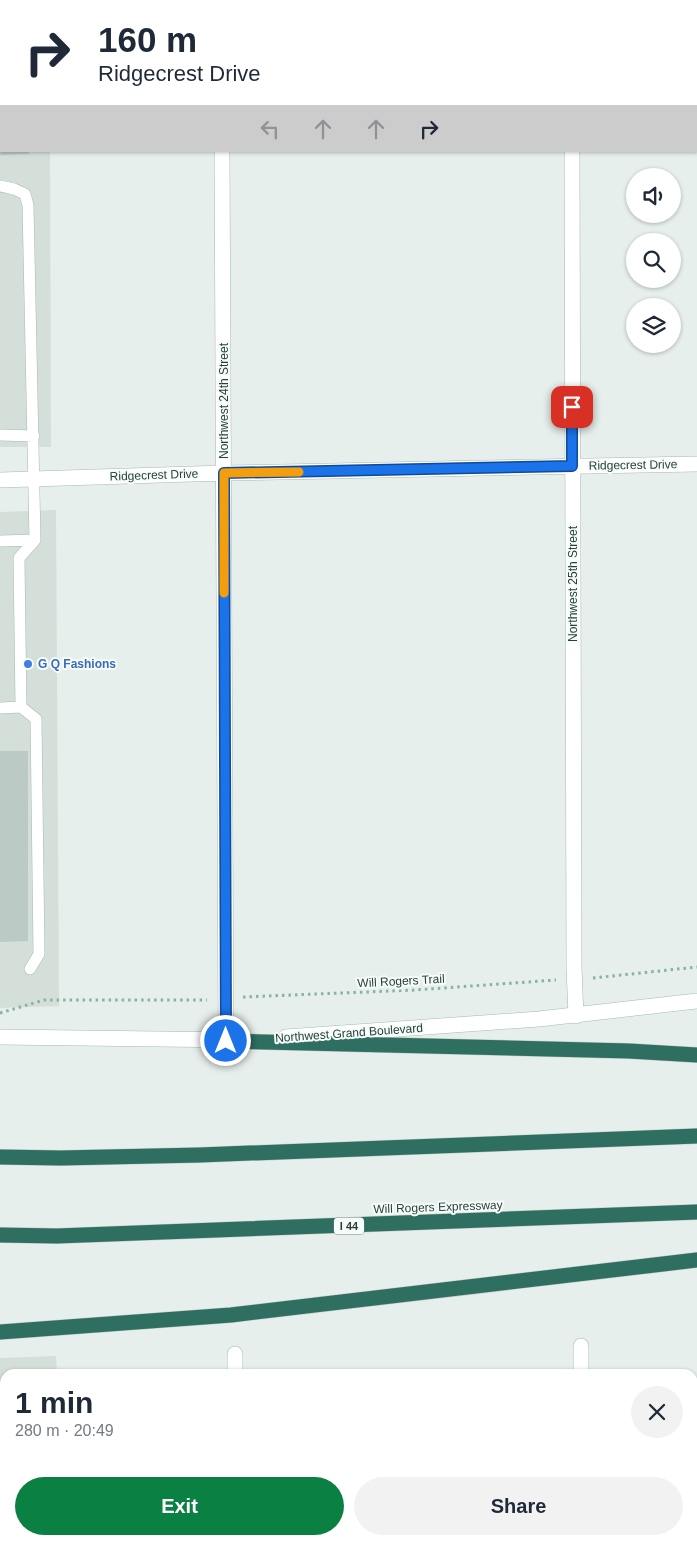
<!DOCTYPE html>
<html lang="en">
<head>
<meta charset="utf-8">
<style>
	body { margin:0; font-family:Arial,sans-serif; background:#f2f2f3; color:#1f2937; height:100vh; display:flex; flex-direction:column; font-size:19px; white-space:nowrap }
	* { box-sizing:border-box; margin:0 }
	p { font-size:16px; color:#747a83 }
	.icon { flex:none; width:28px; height:28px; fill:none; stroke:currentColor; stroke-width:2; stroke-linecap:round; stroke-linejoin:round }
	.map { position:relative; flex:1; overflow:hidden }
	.side { position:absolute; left:0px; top:1369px; width:698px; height:176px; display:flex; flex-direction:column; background:#fff; border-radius:15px 15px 0 0; box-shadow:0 1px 4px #0004 }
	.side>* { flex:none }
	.banner { position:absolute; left:0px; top:0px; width:698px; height:152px; box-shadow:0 1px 4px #0004; background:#fff; color:#1f2937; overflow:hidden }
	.buttons { position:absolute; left:626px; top:168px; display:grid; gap:10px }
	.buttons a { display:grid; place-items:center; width:55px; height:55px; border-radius:50%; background:#fff; box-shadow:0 1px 4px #0004; font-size:25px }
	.pin { position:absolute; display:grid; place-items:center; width:42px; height:42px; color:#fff; margin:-21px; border-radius:10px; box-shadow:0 2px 8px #0006 }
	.me { position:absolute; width:55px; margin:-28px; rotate:0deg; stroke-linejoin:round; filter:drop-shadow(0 0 4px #0008) }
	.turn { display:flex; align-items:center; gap:18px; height:105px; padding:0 15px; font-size:22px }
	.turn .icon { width:65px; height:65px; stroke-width:2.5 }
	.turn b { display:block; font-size:35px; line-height:42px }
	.lanes { display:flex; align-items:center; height:48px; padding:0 15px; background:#0003; justify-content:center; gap:25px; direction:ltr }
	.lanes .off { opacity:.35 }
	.round { display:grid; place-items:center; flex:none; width:52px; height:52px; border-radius:26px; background:#f2f2f3 }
	.head { display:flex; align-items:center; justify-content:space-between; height:85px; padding:0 15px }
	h1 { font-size:30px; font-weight:600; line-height:38px }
	.action { display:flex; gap:10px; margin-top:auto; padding:10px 15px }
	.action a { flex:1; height:58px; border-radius:30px; background:#0b8043; color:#fff; font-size:20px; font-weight:600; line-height:58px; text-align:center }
	.action a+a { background:#f2f2f3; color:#1f2937 }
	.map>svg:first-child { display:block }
	.built { fill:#d4dfda }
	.building { fill:#bbcac4 }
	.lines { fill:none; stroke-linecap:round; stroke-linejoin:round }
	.lane-casing { stroke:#a8b8b2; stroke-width:12 }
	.street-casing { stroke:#a8b8b2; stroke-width:16 }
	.secondary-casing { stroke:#a4bbb3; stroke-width:16 }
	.highway-casing { stroke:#c2cac8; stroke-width:16 }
	.path { stroke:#86b3a5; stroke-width:3; stroke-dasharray:2.5 4; stroke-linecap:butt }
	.lane { stroke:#fff; stroke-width:11 }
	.street { stroke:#fff; stroke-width:15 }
	.secondary { stroke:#fff; stroke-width:15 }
	.highway { stroke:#2f6f62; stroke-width:15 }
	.route-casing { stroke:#114b97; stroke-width:12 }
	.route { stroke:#1a73e8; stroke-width:9 }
	.slow { stroke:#f59e0b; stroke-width:9 }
	.shop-dot { fill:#3f7fe0; stroke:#f7fbf9; stroke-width:2 }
	.labels { text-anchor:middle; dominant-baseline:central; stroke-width:4; stroke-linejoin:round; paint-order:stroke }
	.shield { fill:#f7fbf9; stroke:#637a73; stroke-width:1 }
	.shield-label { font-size:11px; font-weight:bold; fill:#24423a }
	.street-label { font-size:12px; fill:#24423a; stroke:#f7fbf9 }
	.shop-label { font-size:12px; font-weight:bold; fill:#366cbe; stroke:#f7fbf9; text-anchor:start }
</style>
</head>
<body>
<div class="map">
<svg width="697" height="1544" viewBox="0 0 697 1544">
	<rect width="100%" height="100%" fill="#e6efeb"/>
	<!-- built -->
	<path class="built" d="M0,0h191l-190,1v150h49l1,296h-51z
		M56,510l3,496 -59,2v-496z
		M56,1356l1,18h-52v166h55v4h-60v-186z"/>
	<!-- building -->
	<path class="building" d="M0,151h29v3l-29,1z
		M0,751h28v190l-28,1z
		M0,1391h5v116h-5z"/>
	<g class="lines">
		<!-- lane casing -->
		<g class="lane-casing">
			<path id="lane" d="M157,1v-1
				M0,186l14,3 11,5 3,11 7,335 -16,18 2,149 -21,1
				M0,435l34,1
				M0,541l35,-1
				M21,707l15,12 3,235 -9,15"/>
		</g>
		<!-- street casing -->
		<g class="street-casing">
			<path id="street" d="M222,0v1
				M571,0v1
				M222,151l4,890
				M572,151l2,817 2,48
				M0,480l224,-7 473,-9
				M581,1346v28
				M235,1354v20
				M235,1540v4
				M582,1540v4"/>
		</g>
		<!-- secondary casing -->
		<g class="secondary-casing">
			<path id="secondary" d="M0,1037l238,3
				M286,1037l253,-18 158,-18"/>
		</g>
		<!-- highway casing -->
		<g class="highway-casing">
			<path id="highway" d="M226,1041l403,10 68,4
				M0,1157l61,1 139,-3 497,-19
				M0,1235l57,1 640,-24
				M0,1332l231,-17 466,-55"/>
		</g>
		<!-- path -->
		<path class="path" d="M593,978l104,-11
			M243,997l172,-7 141,-10
			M0,1013l44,-13h163"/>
		<!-- lane -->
		<use href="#lane" class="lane"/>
		<!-- street -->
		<use href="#street" class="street"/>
		<!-- secondary -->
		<use href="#secondary" class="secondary"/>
		<!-- highway -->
		<use href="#highway" class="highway"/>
	</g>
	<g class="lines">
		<!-- route casing -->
		<g class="route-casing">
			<path id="route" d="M226,1041l-2,-568 348,-7v-59"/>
		</g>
		<!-- route -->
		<use href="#route" class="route"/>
		<!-- slow -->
		<path class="slow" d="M224,593v-120l75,-1"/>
	</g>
	<!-- markers -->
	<circle class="shop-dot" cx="28" cy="664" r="5"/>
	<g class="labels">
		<!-- shield labels -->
		<rect class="shield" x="334" y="1217.5" width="30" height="17" rx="4"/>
		<g class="shield-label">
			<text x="349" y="1226">I 44</text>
		</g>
		<!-- street labels -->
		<g class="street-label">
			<text transform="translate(224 401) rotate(-90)">Northwest 24th Street</text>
			<text transform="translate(633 465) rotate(-1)">Ridgecrest Drive</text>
			<text transform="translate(154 475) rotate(-2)">Ridgecrest Drive</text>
			<text transform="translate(573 584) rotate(-90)">Northwest 25th Street</text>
			<text transform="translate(401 981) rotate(-3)">Will Rogers Trail</text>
			<text transform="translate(349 1033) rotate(-4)">Northwest Grand Boulevard</text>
			<text transform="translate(438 1207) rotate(-2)">Will Rogers Expressway</text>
		</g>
		<!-- shop labels -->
		<g class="shop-label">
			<text x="38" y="664">G Q Fashions</text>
		</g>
	</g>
</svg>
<div class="buttons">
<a><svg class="icon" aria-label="sound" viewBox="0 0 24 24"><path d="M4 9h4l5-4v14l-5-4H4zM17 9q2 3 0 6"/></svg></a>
<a><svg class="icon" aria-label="search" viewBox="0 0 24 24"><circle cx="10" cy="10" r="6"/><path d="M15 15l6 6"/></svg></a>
<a><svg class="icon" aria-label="layers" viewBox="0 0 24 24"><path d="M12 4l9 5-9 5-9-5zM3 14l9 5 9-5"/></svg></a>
</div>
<div class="pin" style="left:572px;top:407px;background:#d93025"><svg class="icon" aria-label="arrive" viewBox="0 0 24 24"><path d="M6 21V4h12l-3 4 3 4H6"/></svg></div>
<svg class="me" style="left:226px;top:1041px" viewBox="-20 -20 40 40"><circle r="17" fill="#1a73e8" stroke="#fff" stroke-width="3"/><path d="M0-11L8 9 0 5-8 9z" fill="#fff"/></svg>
<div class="banner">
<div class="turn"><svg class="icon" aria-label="right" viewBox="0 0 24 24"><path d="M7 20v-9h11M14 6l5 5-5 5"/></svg><div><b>160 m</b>Ridgecrest Drive</div></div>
<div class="lanes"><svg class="icon off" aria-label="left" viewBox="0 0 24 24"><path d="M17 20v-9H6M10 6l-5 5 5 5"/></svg><svg class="icon off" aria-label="ahead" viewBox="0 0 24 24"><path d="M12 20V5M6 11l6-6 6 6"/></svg><svg class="icon off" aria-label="ahead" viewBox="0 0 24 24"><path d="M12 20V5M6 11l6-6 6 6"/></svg><svg class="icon" aria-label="right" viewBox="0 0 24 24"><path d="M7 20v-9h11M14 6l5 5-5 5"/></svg></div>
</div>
<section class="side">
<div class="head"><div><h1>1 min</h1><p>280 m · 20:49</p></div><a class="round"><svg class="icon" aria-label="close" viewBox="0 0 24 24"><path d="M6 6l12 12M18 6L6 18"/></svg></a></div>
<div class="action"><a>Exit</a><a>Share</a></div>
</section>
</div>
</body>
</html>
